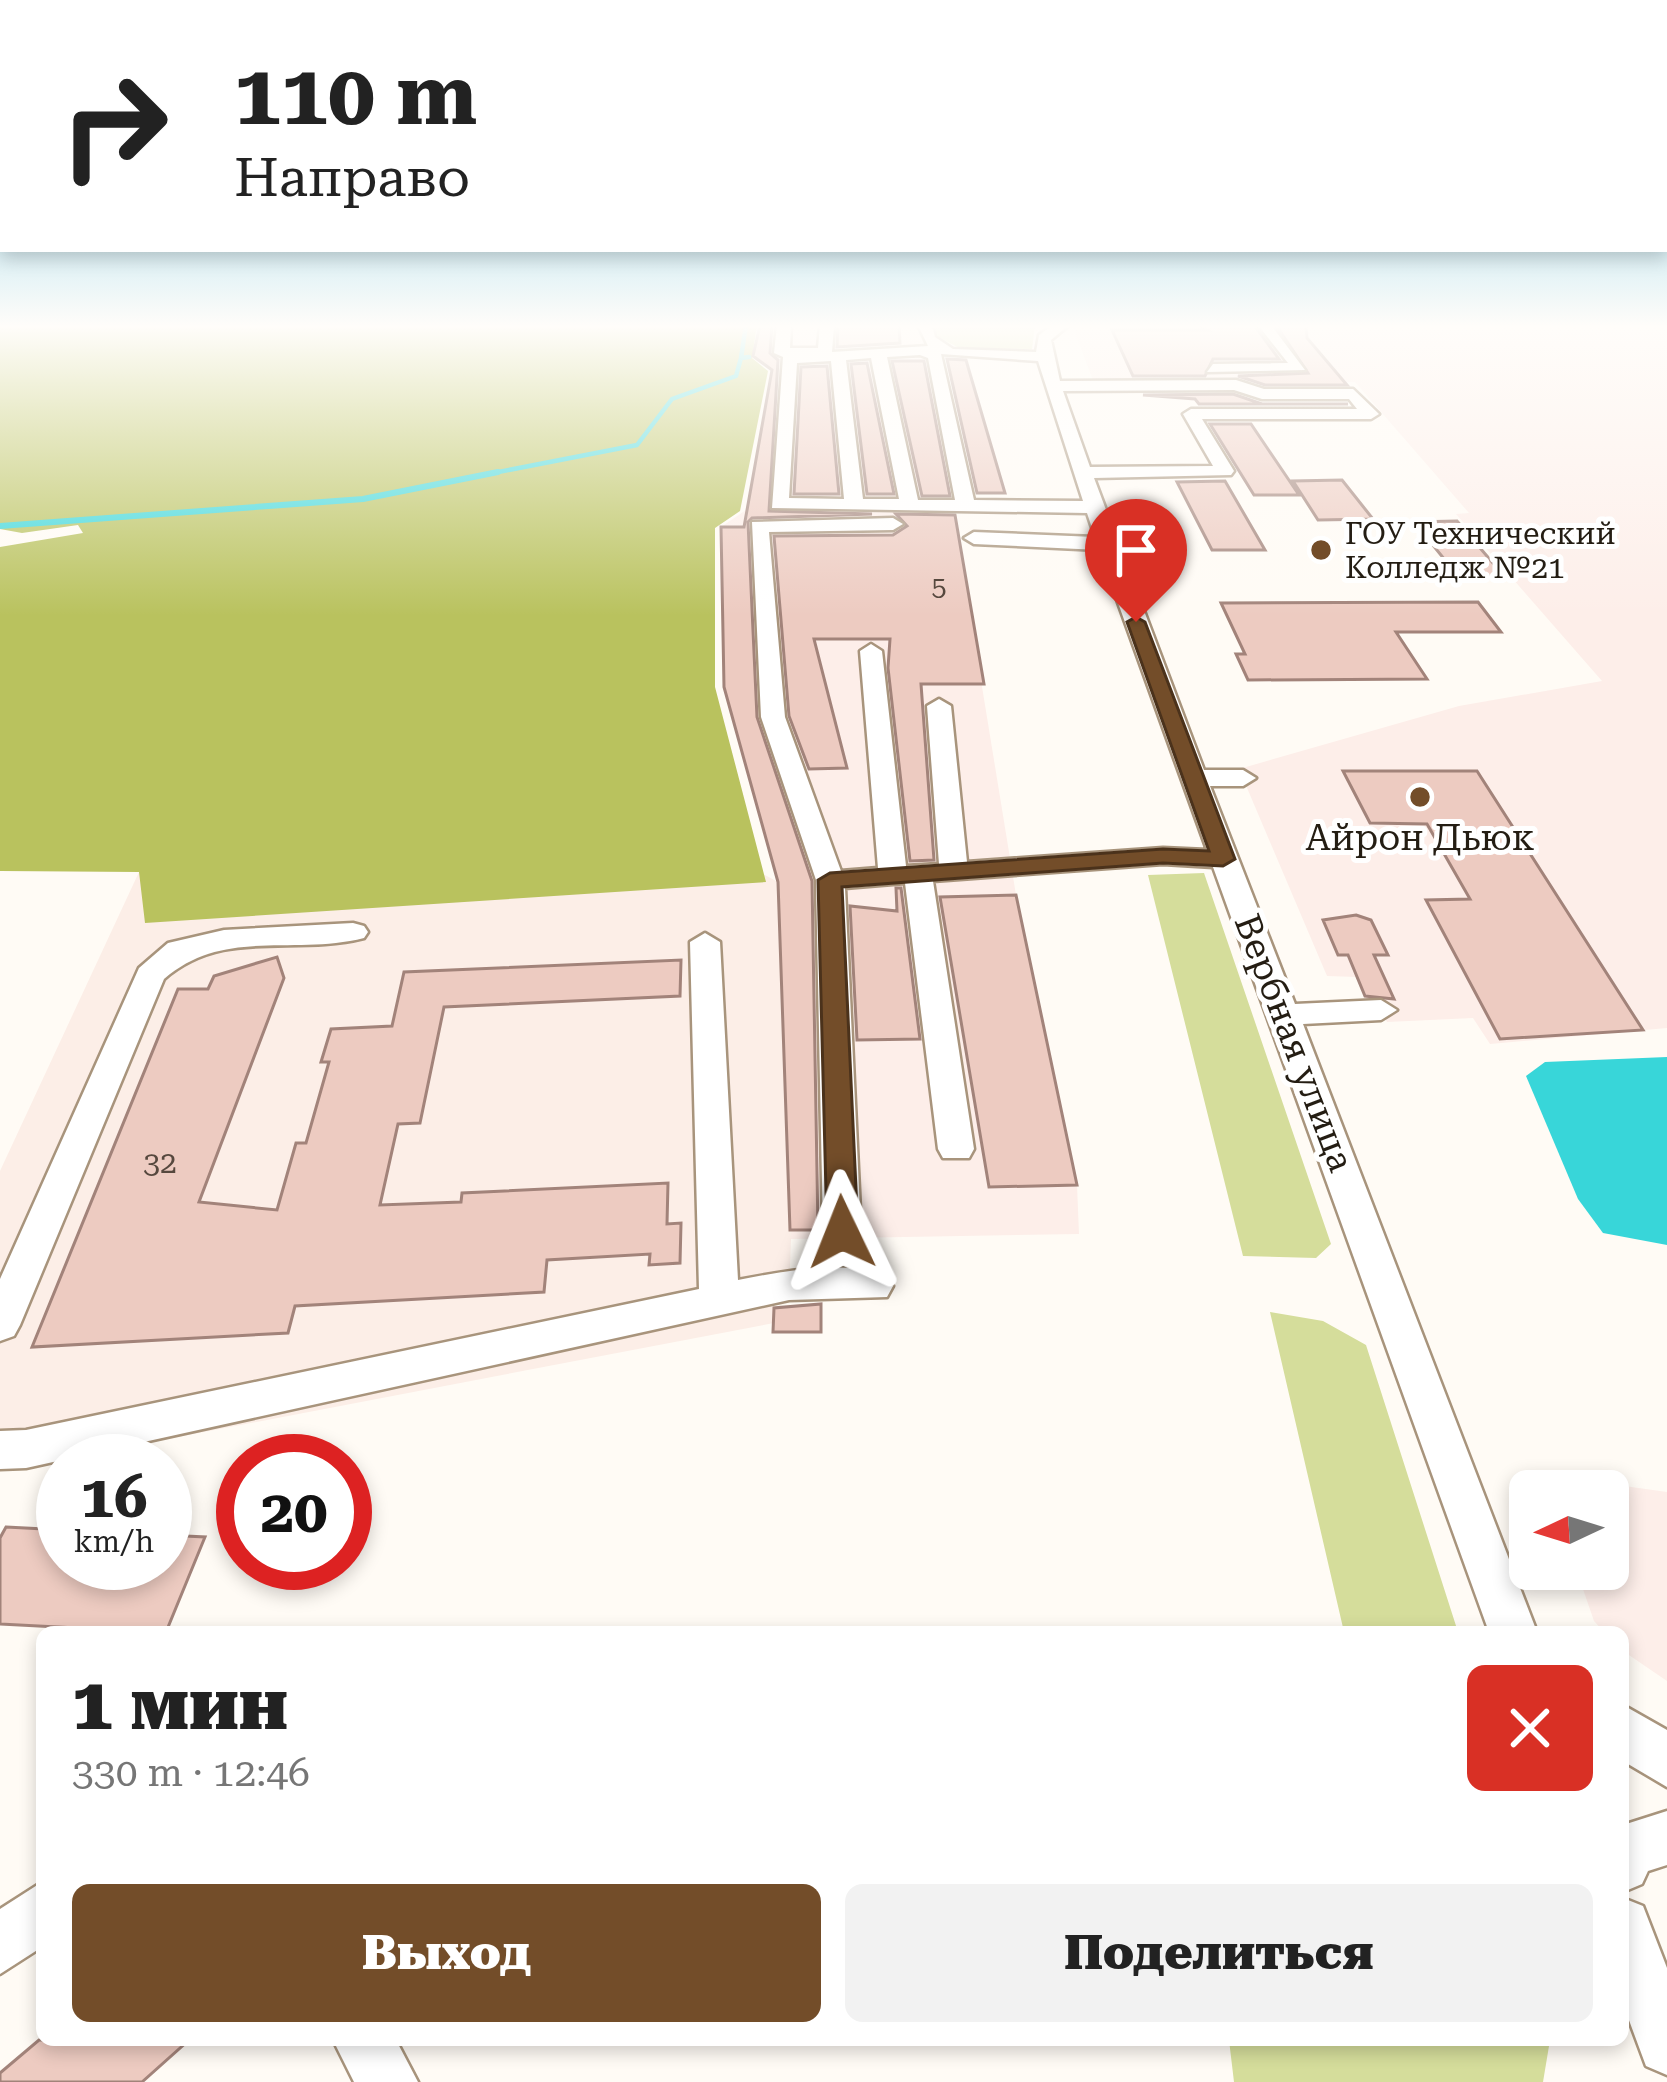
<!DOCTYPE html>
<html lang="ru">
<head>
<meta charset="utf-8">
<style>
	body { margin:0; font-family:"Roboto Serif",serif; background:#f2f2f2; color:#222; height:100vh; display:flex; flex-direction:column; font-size:45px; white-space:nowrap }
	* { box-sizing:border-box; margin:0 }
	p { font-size:39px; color:#767676 }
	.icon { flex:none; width:66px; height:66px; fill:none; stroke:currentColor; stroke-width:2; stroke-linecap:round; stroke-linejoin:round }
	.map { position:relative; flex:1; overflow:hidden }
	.sheet { position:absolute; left:36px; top:1626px; width:1593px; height:420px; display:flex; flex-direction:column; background:#fff; border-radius:18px; box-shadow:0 6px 18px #0003 }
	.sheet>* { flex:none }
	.guide { position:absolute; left:0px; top:0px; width:1668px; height:252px; box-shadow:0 6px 18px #0003; background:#fff; color:#222; overflow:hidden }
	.needle { width:78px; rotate:266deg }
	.fabs { position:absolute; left:1509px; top:1470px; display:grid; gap:24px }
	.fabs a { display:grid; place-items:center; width:120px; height:120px; border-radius:18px; background:#fff; box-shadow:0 6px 18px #0003; font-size:60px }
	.speed { position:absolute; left:36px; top:1434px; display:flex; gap:24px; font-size:60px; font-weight:700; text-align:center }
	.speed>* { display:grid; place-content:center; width:156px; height:156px; border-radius:50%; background:#fff; box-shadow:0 6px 18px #0003; line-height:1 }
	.speed small { font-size:30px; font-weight:400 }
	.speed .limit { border:18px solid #d22; background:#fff; color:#111 }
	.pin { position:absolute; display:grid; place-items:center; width:102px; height:102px; color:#fff; margin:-123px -51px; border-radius:50% 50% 50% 0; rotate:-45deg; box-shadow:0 0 12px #0007 }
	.pin .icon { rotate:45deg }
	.me { position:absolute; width:132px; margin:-66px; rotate:358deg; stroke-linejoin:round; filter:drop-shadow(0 0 9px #0008) }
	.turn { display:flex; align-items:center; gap:42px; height:252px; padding:0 36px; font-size:54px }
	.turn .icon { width:156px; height:156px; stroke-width:2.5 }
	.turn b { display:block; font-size:84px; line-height:102px }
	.round { display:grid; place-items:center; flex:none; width:126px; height:126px; border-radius:18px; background:#f2f2f2 }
	.head { display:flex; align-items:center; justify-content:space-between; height:204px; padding:0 36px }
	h1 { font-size:72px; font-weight:800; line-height:90px }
	.cta { display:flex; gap:24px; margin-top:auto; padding:24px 36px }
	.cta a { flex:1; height:138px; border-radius:18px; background:#734d29; color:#fff; font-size:48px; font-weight:800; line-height:138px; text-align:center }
	.cta a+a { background:#f2f2f2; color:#222 }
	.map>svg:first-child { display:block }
	.industrial { fill:#fdeee9 }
	.medical { fill:#fceee7 }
	.green { fill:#d5dd9b }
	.forest { fill:#b9c25e }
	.water { fill:#38d6d9 }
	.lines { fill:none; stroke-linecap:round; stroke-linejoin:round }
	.stream-far1 { stroke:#38d6d9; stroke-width:4.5 }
	.stream { stroke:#38d6d9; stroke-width:6 }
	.building { fill:#edcbc1; stroke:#a2837a; stroke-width:3 }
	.minor-casing { stroke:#a8947c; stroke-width:5 }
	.minor { fill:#fff; fill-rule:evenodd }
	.route { fill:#734d29; stroke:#4b321b; stroke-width:3 }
	.poi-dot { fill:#734d29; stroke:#fff; stroke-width:4.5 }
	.labels { text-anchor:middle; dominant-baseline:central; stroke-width:10; stroke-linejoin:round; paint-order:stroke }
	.far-number-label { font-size:27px; fill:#56483e }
	.far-poi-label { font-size:30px; fill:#241d13; stroke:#fff; text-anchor:start }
	.number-label { font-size:30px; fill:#56483e }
	.poi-label { font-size:36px; fill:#241d13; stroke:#fff }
	.street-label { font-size:36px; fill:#241d13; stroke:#fff }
</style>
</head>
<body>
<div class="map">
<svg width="1667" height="2082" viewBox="0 0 1667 2082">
	<rect width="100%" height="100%" fill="#fffbf5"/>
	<!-- industrial -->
	<path class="industrial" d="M760,325h163l93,570 61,290 2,49 -288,5 -13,-357 -57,-355 25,-17 26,-139 -17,-13z
		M1088,325h579v703l-177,16 -17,-26 -86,4 -11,-22 -10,-1 -9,-22 -30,-1 -88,-207 220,-63 143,-25 -146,-167 13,-1 -114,-131 -261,1 -21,-56z
		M1539,1474l128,18v189l-44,-30v-19h-19l-10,-11 -18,-52h32v-78h-62z"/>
	<!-- medical -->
	<path class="medical" d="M712,847l66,35 13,357 -2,56h-14l-1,28 -774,148v-300l139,-299z"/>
	<!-- green -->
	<path class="green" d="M931,325h104l-3,24 -73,-1 -26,-14z
		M1204,873l127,371 -15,14 -73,-2 -95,-381z
		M1270,1312l53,9 43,24 92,287h-114z
		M1229,2040h321l-7,42h-309z"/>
	<!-- forest -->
	<path class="forest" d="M0,325h757l-5,33 16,13 -28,140 -25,17v159l51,195 -621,41 -6,-51 -139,-1v-324l83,-14 -5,-8 -56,8 -22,-4z"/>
	<!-- water -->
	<path class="water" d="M1667,1057v188l-64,-12 -25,-34 -52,-123 19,-14z"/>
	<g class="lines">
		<!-- stream-far1 -->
		<path class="stream-far1" d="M741,358l5,-33
			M483,475l154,-30 35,-46 64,-23 5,-18 8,-1"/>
		<!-- stream -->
		<path class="stream" d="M0,526l363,-27 135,-27"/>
	</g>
	<!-- building -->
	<path class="building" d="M760,325h12l-2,28 8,7 -9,151 103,3 -120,4 -4,4 9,195 55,164 6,349h-28l-12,-348 -54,-195 -3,-160h23l28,-157 -19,-14z
		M838,325h61l1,18 -63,4z
		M1198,325h56l25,34h-66l-8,17h-72l-21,-46h95z
		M1276,325h30l1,13 40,47h-82l-27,-9 70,-3z
		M947,359l19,1 39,133h-28z
		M892,361h32l26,135h-28z
		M867,363l27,131h-27l-16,-130z
		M827,366l12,128h-45l7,-127z
		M1233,394l29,10h86h-149l-4,-5 -52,-4z
		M1210,424h41l48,71h-45z
		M1342,480l31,39 -55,1 -25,-39z
		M1225,481l40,69h-53l-35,-68z
		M896,514l59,1 29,169h-63l13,176 -24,1 -22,-193 2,-29h-76l33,129 -38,1 -20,-53 -15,-180 119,-1 14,-9z
		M1457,521l47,55h-46l-44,-54z
		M1478,602l23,30h-105l31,47 -179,1 -12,-26h9l-24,-51z
		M1343,771h134l166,259 -143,9 -74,-139 44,-1 -43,-75 -57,-1z
		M896,888h5l19,151 -63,1 -7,-134 47,5z
		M1016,895l61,290 -88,2 -49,-290z
		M1356,915l15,5 17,35h-14l20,44 -29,-3 -17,-41h-10l-15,-35z
		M277,957l7,21 -85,224 78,8 19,-67h10l23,-81h-8l10,-33 61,-3 12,-54 277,-12 -1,36 -236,11 -24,116 -22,1 -18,81 81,-3 1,-9 206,-10 -1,41 14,-1 -1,40 -31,2 1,-11 -103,6 -3,32 -249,14 -7,27 -256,14 146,-358h30l6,-13z
		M821,1304v28h-48l1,-24z
		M6,1527l57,3v33h102v-28l40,2 -39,95h-12l-154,-8v-86z
		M39,2040h150l-47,42h-142v-9z"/>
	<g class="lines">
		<!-- minor casing -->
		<g class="minor-casing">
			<path id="minor" d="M777,325h14l-1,23h28l2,-23h14l-2,27 96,-6 -10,-21h14l3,12 18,12 83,3 3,-17 14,-10h16l-18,15 9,41 176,-1 28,9h89l26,25 -8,5h-169l32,52 -3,4 -137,3 110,292h39l13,8 -13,8h-33l85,218 86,-4 16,10 -16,10 -78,4 234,608h-48l-276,-765 -50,-3 -230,17 41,268 -5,9h-26l-5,-9 -33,-266 -60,5 16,344 -6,10 -13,4 -13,-4 -6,-10 -7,-352 -55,-163 -9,-195 141,-4 10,6 -10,6 -124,2 16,185 56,154 37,-3 -18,-217 11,-7 11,7 24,215 33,-2 -12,-158 12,-7 12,7 16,156 196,-14 44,2 -108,-300 -125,-6 -10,-6 10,-6 121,5 -8,-24 -315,-5 11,-151 -9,-4zM941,354l97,7 45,140 -109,-1zM920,355l8,3 27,142h-37l-31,-143zM871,358l28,141h-36l-17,-139zM831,361l13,138 -55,-1 8,-135zM1234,390l28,9h87l8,10h-166l-8,5 30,52 -123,1 -27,-76z
				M1258,325h13l34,45 -98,2 6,-8 75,-1z
				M353,923l11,3 4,6 -4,6c-71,18 -140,-11 -200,41l-144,346 -6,11 -14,5v-62l139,-311 29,-25 56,-13z
				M705,933l15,9 18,338c46,-9 103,-20 149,-5l6,11 -6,11 -98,3 -763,168 -26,1v-38l26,-1 673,-141 -9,-347z
				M1623,1705l44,25v57l-44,-26z
				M1667,1811v54l-19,6 -6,13 -19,8v-67z
				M42,1882v65l-42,27v-65z
				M1623,1898l20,8 24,62v107l-21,-9 -23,-62z
				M333,2040h63l22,42h-64z"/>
		</g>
		<!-- minor -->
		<use href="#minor" class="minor"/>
	</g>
	<!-- sky -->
	<linearGradient id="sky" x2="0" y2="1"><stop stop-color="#61c2e2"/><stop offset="0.53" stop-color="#fffdfa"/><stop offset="1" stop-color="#fffdfa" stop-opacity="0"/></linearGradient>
	<rect width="1667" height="616" fill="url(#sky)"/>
	<!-- route -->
	<path class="route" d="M1136,617l9,5 90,237 -12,7 -60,-3 -321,24 16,345 -16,12 -11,-3 -4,-9 -9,-352 12,-7 333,-24 46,2 -82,-229z"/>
	<!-- markers -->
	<g class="poi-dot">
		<circle cx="1321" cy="550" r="12"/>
		<circle cx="1420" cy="797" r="12"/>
	</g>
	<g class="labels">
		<!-- far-number labels -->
		<g class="far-number-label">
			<text x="939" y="587">5</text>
		</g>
		<!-- far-poi labels -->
		<g class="far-poi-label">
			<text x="1345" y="533">ГОУ Технический<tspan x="1345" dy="34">Колледж №21</tspan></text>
		</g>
		<!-- number labels -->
		<g class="number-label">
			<text x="160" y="1162">32</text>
		</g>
		<!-- poi labels -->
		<g class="poi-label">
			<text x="1420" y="838">Айрон Дьюк</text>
		</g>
		<!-- street labels -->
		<g class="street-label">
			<text transform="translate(1294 1043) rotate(69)">Вербная улица</text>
		</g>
	</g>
</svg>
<div class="fabs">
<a><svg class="needle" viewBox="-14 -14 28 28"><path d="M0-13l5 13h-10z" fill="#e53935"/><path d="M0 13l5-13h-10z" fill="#767676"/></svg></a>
</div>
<div class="speed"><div>16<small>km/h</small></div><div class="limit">20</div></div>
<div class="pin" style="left:1136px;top:622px;background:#d93025"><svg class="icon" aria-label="arrive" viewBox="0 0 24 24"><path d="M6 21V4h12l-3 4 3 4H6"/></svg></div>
<svg class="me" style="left:842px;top:1232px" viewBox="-20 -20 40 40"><path d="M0-17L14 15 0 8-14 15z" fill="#734d29" stroke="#fff" stroke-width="4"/></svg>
<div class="guide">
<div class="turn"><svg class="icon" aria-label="right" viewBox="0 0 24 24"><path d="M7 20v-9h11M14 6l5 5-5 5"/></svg><div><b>110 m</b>Направо</div></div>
</div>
<section class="sheet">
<div class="head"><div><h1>1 мин</h1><p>330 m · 12:46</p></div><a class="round" style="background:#d93025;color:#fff"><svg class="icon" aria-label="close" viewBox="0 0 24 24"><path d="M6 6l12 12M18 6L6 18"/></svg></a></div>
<div class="cta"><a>Выход</a><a>Поделиться</a></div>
</section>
</div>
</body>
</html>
